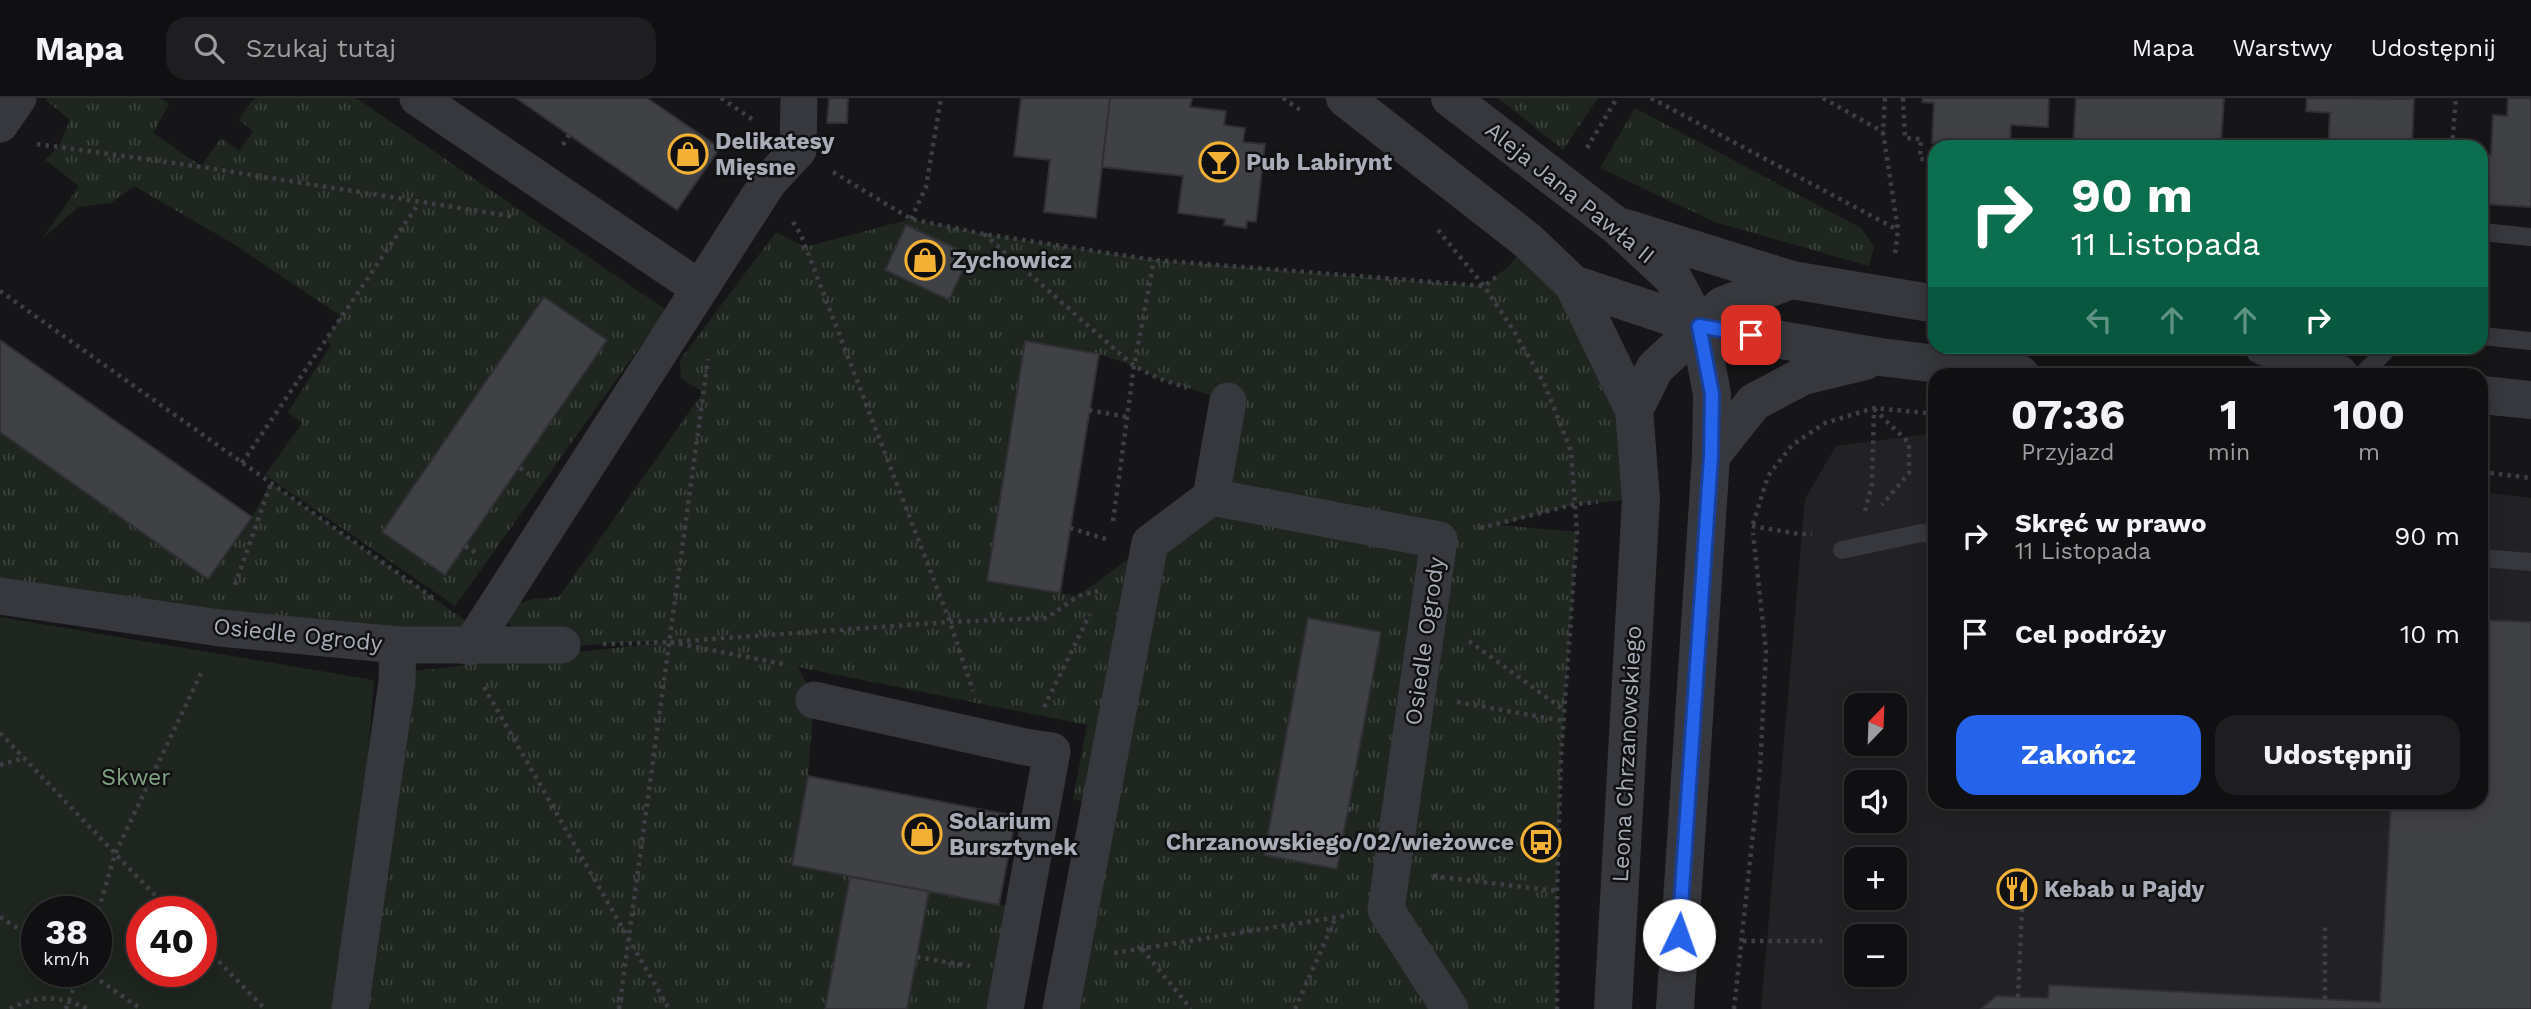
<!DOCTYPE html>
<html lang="pl">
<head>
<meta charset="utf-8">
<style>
	body { margin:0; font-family:"Work Sans",sans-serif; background:#1e1e20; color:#f1f3f6; height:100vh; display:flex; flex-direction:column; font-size:26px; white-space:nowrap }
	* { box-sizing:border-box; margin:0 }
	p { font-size:23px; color:#9c9d9f }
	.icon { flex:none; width:38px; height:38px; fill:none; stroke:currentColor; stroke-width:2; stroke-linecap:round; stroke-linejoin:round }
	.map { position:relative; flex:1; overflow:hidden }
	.details { position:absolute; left:1928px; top:270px; width:560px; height:441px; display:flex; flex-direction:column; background:#101012; border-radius:21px; box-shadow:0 4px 18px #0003,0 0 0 2px #303032 }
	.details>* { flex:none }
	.guide { position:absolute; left:1928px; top:42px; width:560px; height:214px; border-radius:21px; box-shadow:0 4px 18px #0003,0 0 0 2px #303032; background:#0b6e4f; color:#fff; overflow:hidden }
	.needle { width:46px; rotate:23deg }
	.tools { position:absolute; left:1844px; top:595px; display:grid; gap:14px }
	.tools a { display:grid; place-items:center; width:63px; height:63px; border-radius:14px; background:#101012; box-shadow:0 4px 18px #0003,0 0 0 2px #303032; font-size:35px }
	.speed { position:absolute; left:21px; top:798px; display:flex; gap:14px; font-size:35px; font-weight:700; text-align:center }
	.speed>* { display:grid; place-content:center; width:91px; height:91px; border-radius:50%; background:#101012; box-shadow:0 4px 18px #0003,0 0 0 2px #303032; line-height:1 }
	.speed small { font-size:18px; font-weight:400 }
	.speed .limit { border:10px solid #d22; background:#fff; color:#111 }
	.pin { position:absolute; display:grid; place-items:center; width:60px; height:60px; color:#fff; margin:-30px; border-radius:14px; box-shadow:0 4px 10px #0006 }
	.me { position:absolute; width:77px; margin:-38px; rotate:3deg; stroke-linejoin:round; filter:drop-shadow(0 0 5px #0008) }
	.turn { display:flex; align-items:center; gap:24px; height:147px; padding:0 28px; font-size:32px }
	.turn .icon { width:91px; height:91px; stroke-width:2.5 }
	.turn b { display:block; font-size:49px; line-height:60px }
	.lanes { display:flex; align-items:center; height:66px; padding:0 28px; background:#0003; justify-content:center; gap:35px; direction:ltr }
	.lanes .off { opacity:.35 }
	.eta { display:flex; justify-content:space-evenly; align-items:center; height:119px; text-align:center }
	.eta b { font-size:42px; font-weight:700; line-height:49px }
	.primary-button { display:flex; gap:14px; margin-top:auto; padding:14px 28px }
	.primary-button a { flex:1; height:80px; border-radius:21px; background:#2563eb; color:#fff; font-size:28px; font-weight:700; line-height:80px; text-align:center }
	.primary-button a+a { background:#1e1e20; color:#f1f3f6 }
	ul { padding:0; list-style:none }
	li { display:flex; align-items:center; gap:21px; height:98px; padding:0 28px }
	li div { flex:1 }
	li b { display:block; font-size:26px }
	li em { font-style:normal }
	header { display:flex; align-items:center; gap:42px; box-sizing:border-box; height:98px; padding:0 35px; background:#101012; border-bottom:2px solid #303032 }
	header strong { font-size:33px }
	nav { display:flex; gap:38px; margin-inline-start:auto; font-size:24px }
	.search { width:490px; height:63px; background:#1e1e20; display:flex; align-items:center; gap:18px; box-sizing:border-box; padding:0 24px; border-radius:21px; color:#9c9d9f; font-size:26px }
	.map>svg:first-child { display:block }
	.built { fill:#222225; fill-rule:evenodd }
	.grass { fill:url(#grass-tufts); fill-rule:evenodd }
	.park { fill:#1e261f; fill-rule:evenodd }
	.building { fill:#404145; stroke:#303034; stroke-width:2 }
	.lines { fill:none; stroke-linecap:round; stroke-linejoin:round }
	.path { stroke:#3d3f44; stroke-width:4.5; stroke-dasharray:3.5 5; stroke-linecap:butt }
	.service { stroke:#37383d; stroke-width:18 }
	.minor { stroke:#37383d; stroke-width:37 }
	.tertiary { stroke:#37383d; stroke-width:38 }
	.route-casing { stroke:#184099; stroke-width:18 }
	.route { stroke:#2563eb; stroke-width:12 }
	.labels { text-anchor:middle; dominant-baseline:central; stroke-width:5; stroke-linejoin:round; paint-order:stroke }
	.poi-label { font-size:23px; font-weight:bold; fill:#a8adb8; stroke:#111113; text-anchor:start }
	.street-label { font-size:23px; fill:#a8adb8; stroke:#111113 }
	.park-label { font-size:23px; fill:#7fa381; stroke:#111113 }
</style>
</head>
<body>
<header>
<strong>Mapa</strong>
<div class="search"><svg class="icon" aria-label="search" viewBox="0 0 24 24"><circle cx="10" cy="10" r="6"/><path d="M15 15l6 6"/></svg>Szukaj tutaj</div>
<nav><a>Mapa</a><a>Warstwy</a><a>Udostępnij</a></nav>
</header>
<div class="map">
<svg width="2531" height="911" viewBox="0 0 2531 911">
	<defs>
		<pattern id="grass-tufts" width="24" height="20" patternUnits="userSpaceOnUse" patternTransform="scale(1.75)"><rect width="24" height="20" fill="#1e261f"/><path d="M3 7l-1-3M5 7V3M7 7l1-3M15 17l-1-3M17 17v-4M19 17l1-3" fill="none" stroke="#3c433d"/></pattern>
	</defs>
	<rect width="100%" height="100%" fill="#161618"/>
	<!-- built -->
	<path class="built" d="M1927,336h8l1,368h546v-310l49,6v511h-770l44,-510 31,-53zM1857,607h38v39h-38zM1857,684h38v39h-38zM1857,761h38v39h-38zM1857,838h38v39h-38z"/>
	<!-- grass -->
	<path class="grass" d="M47,0h113l9,6 -16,29 48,33 20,-28 18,13 14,-20 -14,-11 11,-17 6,-5h100l310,212 -211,296 -190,-131 37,-52 -14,-11 43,-67 -5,-5 15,-24 -109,-73 -98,-57 -23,17 -33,4 -36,32 37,-53 -34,-26 14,-14 11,-26 -24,-20z
		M1498,0h100l-35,52z
		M1635,10l226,120 13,18 -5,20 -154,-44 -115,-54z
		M911,121l73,15 170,26 329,26 25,-19 20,-26 77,109 36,149 -65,5 -77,21 78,7 -16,225 -4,134v118h-495l37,-202 -26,-8 14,-74 -289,-58 16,33 -6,76 -16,89 58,12 -25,132h-466l56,-338 243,-28c-47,-7 -117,22 -152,-23l6,-14 20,-7 27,-2 144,-205 -22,-14 -1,-18 96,-128 29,15zM1026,244l73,12 35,12 24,12 70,23 -17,96 -133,99 -91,-15z
		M0,334l208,147 44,-62 19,-34 209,148 -82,14 -398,-59z
		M929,793l94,18 -18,100h-98z"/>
	<!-- park -->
	<path class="park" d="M0,519l374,63 -26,329h-348zM37,814h59v59h-59zM142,814h59v59h-59z"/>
	<!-- building -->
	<path class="building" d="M516,0h131l73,50 -43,62z
		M829,0h19l-1,25h-20z
		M1021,0h89l-14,120 -52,-6 6,-52 -36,-4z
		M1110,0h82l-2,9 36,4 -2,14 21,3 -2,14 22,2 -9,78 -9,-1 -1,7 -22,-3 1,-6 -47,-6 5,-37 -81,-9z
		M1923,0h126l-1,29 -37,-2 -1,21 -78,-3 2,-40 -12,-1z
		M2076,0h148l-3,49h-148z
		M2307,0l107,1 -2,48h-84l2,-34 -24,-2z
		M2508,0h23v109l-49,-3 2,-49h7l2,-40 14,1z
		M906,127l64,30 -21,45 -64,-30z
		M544,199l63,43 -162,235 -63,-43z
		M0,242l252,177 -44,62 -208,-147z
		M1025,243l74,13 -39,239 -73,-12z
		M1308,520l73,14 -44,237 -73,-14z
		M2482,522l49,2v387h-550l15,-13 52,2 1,-13 331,17 11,-200h91z
		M808,678l208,40 -17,89 -207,-40z
		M850,779l79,14 -22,118h-82z"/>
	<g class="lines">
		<!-- path -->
		<path class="path" d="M721,0l34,23
			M1283,0l20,14
			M1651,0l247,132
			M1823,0l60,34
			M1885,0l-2,34 15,98 -3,24
			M1903,0l2,40 16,1 -1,20 16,1
			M37,46l165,23 314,50
			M563,47l6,-10
			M1983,49v-2
			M2452,49l4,-49
			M1587,50l30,-50
			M833,74l78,47 73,15 170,26 330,26 15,-11
			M911,121l15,-32 15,-89
			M793,124l8,13 149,387 23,69
			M1438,132l46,56 28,42 32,55 27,68 6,81 -16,225 -4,134v118
			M984,136l150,132 24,12 29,10
			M0,193l436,309
			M1874,311l35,34v30l-27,32
			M1089,312l38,7
			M242,365l177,-260
			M520,370l9,6
			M2482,374l49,6
			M1865,413l7,-27 2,-75
			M1113,423l21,-155 20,-106
			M1753,426l15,-48 24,-31 33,-22 49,-15 62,6
			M1752,428l47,8h13
			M1070,430l39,12
			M1480,430l96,-24 22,-2
			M465,448l13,8
			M235,487l36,-102
			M1469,543l95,69
			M670,544l280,-20 97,-4 31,-22 20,-5
			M603,546l67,-2 118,23
			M484,589l185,322
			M1457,604l107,19
			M1044,609l46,-93
			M0,635l171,179
			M0,667l23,-7
			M1348,711l9,2
			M1433,778l124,15
			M0,819l37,23
			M96,820l19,-64 88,-185
			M1743,843h79
			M201,845l64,66
			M1142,851l49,60
			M1114,855l230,-37
			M917,859l53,9
			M86,873l55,38
			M2018,899l4,-89
			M2325,901v-73
			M10,911c28,-15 50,-13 78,0
			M66,911l14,-38
			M619,911l89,-650
			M1295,911l41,-92
			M1734,911l26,-240 6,-118 -13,-118"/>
		<!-- service -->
		<path class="service" d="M2482,134l49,5
			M2482,238l49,5
			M2363,276l27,-28
			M1842,452l79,-17 15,1
			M2482,460l49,4"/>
		<!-- minor -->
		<path class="minor" d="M418,0l281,190
			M0,26l18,-26
			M1228,303l-17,96 228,43 -53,370 64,99
			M0,498l220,32 178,17h164
			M470,549l299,-466 29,-31 1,-52
			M814,602l211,47 27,4 -47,258
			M350,911l47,-327 1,-37
			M1061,911l89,-466 61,-46"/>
		<!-- tertiary -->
		<path class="tertiary" d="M1345,0l183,143 45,43 61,126 7,89 -28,510
			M1450,0l167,128 56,52 26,48 13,68 -1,62 -36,553
			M1625,130l167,52 144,24
			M1573,186l126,42 181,31 140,17
			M2263,248l76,28
			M2482,297l49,5
			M1634,312l21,-42 68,-63 69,-25
			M1711,358l43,-54 49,-26 62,-15"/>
	</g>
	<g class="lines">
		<!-- route casing -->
		<g class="route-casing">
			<path id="route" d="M1679,837l32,-479 1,-62 -13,-68 52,9"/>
		</g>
		<!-- route -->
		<use href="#route" class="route"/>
	</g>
	<!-- icons -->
	<defs>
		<g id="shop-ring" transform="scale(2.0125)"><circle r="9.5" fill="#111113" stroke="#f2b134" stroke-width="1.5"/><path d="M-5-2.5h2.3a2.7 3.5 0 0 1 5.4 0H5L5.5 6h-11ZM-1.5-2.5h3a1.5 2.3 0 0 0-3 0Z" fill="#f2b134"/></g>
		<g id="bar-ring" transform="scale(2.0125)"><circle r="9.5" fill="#111113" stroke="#f2b134" stroke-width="1.5"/><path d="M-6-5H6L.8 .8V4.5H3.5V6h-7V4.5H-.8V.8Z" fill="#f2b134"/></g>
		<g id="bus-ring" transform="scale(2.0125)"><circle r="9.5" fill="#111113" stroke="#f2b134" stroke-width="1.5"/><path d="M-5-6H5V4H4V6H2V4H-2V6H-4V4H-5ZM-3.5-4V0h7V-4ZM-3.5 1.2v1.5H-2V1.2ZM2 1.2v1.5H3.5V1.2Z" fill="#f2b134"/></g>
		<g id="restaurant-ring" transform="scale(2.0125)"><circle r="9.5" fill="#111113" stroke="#f2b134" stroke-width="1.5"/><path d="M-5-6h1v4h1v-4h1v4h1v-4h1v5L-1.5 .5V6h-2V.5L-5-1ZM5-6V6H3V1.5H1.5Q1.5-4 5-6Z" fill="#f2b134"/></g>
	</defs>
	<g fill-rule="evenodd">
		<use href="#shop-ring" x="688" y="56"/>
		<use href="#bar-ring" x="1219" y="64"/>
		<use href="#shop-ring" x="925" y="162"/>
		<use href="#shop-ring" x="922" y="736"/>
		<use href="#bus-ring" x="1541" y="744"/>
		<use href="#restaurant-ring" x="2017" y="791"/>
	</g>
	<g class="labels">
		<!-- poi labels -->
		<g class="poi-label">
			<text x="715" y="43">Delikatesy<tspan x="715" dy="26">Mięsne</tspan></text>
			<text x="1246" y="64">Pub Labirynt</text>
			<text x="952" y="162">Zychowicz</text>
			<text x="949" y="723">Solarium<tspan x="949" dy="26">Bursztynek</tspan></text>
			<text x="1514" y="744" text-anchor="end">Chrzanowskiego/02/wieżowce</text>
			<text x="2044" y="791">Kebab u Pajdy</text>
		</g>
		<!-- street labels -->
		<g class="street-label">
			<text transform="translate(1570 95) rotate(39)">Aleja Jana Pawła II</text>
			<text transform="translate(298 537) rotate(6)">Osiedle Ogrody</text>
			<text transform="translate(1425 543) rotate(-82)">Osiedle Ogrody</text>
			<text transform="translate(1627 656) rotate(-87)">Leona Chrzanowskiego</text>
		</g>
		<!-- park labels -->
		<g class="park-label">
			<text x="136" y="679">Skwer</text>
		</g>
	</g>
</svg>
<div class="tools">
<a><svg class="needle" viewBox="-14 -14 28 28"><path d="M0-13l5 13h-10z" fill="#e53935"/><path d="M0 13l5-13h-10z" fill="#9c9d9f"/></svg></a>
<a><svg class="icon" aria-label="sound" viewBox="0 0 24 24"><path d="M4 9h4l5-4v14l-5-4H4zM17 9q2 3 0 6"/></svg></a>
<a>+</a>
<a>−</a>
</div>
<div class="speed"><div>38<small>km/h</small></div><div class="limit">40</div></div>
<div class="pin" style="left:1751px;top:237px;background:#d93025"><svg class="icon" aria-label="arrive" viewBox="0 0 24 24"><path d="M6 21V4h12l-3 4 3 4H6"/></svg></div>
<svg class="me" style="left:1679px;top:837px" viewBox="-20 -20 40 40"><circle r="19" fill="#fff"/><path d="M0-13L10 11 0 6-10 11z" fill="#2563eb"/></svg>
<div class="guide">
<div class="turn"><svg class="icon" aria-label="right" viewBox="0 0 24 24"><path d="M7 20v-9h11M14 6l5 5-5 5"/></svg><div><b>90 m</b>11 Listopada</div></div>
<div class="lanes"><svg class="icon off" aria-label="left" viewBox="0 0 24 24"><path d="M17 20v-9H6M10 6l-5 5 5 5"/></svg><svg class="icon off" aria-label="ahead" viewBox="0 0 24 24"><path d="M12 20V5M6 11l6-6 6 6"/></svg><svg class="icon off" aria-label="ahead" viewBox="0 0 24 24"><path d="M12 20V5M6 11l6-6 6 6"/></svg><svg class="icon" aria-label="right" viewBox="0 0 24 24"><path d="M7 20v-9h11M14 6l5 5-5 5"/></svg></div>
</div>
<section class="details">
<div class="eta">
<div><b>07:36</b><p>Przyjazd</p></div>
<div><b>1</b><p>min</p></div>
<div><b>100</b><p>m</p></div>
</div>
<ul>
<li><svg class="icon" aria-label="right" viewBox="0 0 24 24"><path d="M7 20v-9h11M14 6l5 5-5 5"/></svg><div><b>Skręć w prawo</b><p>11 Listopada</p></div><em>90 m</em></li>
<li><svg class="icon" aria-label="arrive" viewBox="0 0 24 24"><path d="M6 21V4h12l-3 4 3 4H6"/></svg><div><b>Cel podróży</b></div><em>10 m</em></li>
</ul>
<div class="primary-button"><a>Zakończ</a><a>Udostępnij</a></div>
</section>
</div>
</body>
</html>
